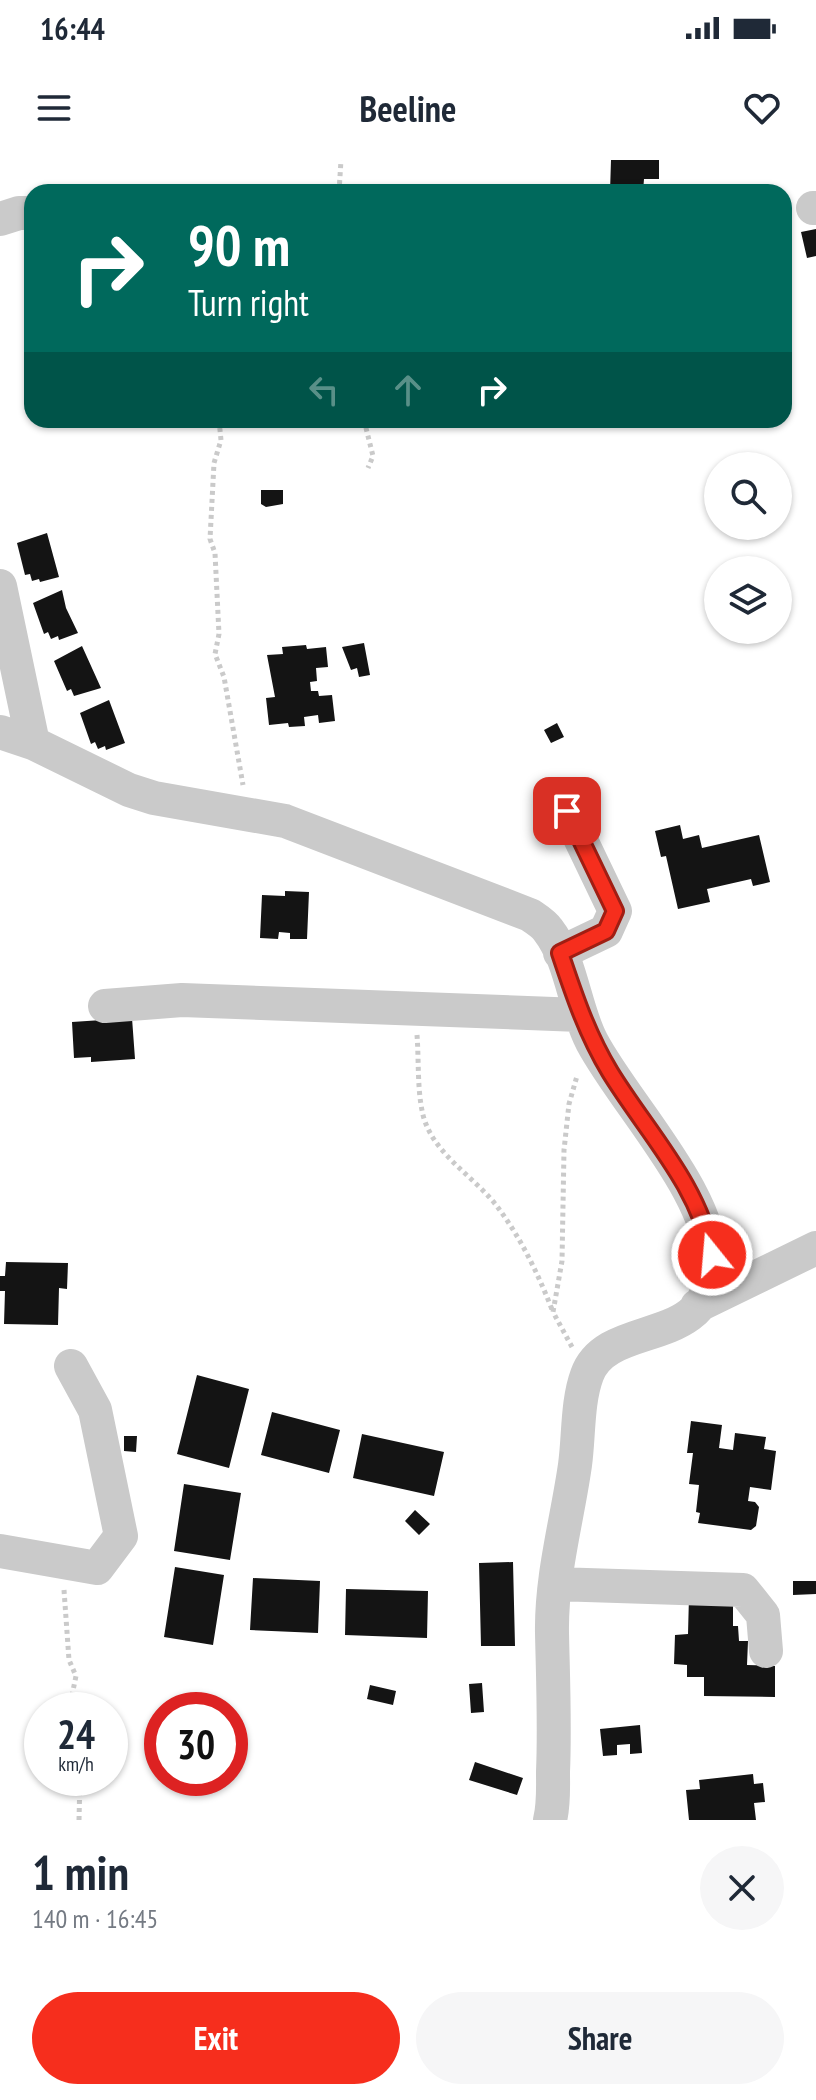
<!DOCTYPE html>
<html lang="en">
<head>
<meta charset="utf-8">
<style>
	body { margin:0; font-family:"PT Sans Narrow",sans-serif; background:#f6f6f7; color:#1f2937; height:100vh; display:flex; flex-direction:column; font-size:30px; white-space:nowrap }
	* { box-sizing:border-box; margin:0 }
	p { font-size:26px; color:#747a83 }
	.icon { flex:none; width:44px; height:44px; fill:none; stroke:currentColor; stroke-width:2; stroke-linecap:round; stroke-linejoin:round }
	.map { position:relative; height:1660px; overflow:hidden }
	.details { display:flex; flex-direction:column; background:#fff; flex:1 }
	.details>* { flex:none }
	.banner { position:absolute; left:24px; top:24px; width:768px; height:244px; border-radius:24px; box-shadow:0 2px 6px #0004; background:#00695c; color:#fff; overflow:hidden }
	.tools { position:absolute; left:704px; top:292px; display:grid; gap:16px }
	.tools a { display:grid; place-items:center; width:88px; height:88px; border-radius:50%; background:#fff; box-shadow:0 2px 6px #0004; font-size:40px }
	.speed { position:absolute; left:24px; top:1532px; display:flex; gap:16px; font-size:40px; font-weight:700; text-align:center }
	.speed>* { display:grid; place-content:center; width:104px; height:104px; border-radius:50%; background:#fff; box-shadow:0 2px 6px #0004; line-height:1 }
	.speed small { font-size:20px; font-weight:400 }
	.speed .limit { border:12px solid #d22; background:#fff; color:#111 }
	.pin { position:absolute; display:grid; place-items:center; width:68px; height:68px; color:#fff; margin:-34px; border-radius:16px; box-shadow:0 4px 12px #0006 }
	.me { position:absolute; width:88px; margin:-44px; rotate:343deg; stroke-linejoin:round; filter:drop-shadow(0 0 6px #0008) }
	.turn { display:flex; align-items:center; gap:28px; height:168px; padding:0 32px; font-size:36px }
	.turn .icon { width:104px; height:104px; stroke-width:2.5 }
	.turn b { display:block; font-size:56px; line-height:68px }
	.lanes { display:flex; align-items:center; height:76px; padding:0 32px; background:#0003; justify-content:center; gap:40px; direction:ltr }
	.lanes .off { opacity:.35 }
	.round { display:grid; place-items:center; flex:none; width:84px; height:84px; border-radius:42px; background:#f6f6f7 }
	.summary { display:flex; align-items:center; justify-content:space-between; height:136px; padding:0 32px }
	h1 { font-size:48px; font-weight:600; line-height:60px }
	.button { display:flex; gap:16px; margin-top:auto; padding:16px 32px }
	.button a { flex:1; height:92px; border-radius:48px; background:#f62e1d; color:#fff; font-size:32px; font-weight:600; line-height:92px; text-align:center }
	.button a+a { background:#f6f6f7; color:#1f2937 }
	.status { display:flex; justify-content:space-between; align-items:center; height:56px; padding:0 40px; background:#fff; direction:ltr }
	.status svg { height:22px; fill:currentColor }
	header { display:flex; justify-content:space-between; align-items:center; height:104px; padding:0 32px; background:#fff; font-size:36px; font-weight:600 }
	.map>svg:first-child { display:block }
	.building { fill:#141414 }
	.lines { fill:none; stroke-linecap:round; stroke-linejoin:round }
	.path { stroke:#cacaca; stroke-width:5; stroke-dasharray:4 4; stroke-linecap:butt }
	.minor { stroke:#cacaca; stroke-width:34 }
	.route-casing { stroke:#a01e13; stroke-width:20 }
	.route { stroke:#f62e1d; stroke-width:14 }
</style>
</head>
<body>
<div class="status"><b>16:44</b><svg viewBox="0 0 49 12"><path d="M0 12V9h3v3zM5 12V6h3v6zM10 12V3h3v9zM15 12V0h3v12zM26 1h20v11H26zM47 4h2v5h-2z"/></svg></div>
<header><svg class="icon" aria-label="menu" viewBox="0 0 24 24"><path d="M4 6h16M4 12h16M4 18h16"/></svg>Beeline<svg class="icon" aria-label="heart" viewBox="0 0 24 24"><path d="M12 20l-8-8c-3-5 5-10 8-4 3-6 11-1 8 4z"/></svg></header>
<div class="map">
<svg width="816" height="1660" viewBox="0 0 816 1660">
	<rect width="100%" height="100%" fill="#fff"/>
	<!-- building -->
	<path class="building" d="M611,0h48v19h-15l-1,13h-33z
		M816,69v27l-9,2 -6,-26z
		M261,330h22v14l-17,3 -5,-3z
		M47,373l12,44 -19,5 -1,-3 -7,2 -2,-7 -5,1 -8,-32z
		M62,430l4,18 12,25 -19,7 -1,-4 -7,3 -3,-7 -4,2 -11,-31z
		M364,483l6,32 -11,2 -2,-9 -6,2 -9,-23z
		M306,485l1,4 19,-2 2,20 -12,1 1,13 -7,1 1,9h7l1,5 13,-1 3,26 -16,2 -1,-8 -14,2 1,9 -16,1 -1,-4 -19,2 -3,-27 9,-1 -8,-42 16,-1 -1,-7z
		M82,486l19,42 -27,8 -3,-7 -4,2 -13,-30z
		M109,540l16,43 -19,7 -1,-4 -7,3 -3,-7 -4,2 -11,-31z
		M557,563l7,14 -13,6 -7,-13z
		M680,665l3,14 16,-4 3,13 57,-13 11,47 -17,4 -2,-7 -44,10 3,13 -32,7 -12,-53 -5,1 -6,-26z
		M285,731l24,1 -2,47h-17v-6l-11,-1 -1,7 -18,-1 2,-43 23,1z
		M132,858l3,41 -44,3v-5l-17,1 -2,-36z
		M6,1102l62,1 -1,26 -8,-1 -1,37 -54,-1 1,-33h-5v-15h5z
		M197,1215l52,14 -20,79 -52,-14z
		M272,1252l68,18 -11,43 -68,-18z
		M691,1261l31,4 -3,23 14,2 2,-17 31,4 -2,12 12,2 -5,39 -21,-3 -2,14 7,1 4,5 -3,19 -5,4 -53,-7 2,-10 -4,-1 3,-27 -10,-1 4,-31h-6z
		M362,1274l82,18 -10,44 -81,-18z
		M124,1276h13l-1,16 -12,-1z
		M184,1324l57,9 -11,67 -56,-9z
		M415,1350l15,14 -11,11 -14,-14z
		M513,1402l2,84h-34l-2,-83z
		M175,1407l49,8 -11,70 -49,-8z
		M253,1418l67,3 -2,52 -68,-3z
		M793,1421h23v13l-23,1z
		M346,1429l82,2 -1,47 -82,-3z
		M689,1436l44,1v29h5l1,15h9l-1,24 28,1v31l-71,-1v-19h-17v-12l-13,-1 1,-29 13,-1z
		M482,1523l2,29 -13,1 -2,-29z
		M370,1525l26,6 -3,14 -26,-6z
		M640,1565l2,28 -12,1v-10l-13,1v10l-14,1 -3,-27z
		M475,1602l48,16 -6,17 -48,-15z
		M753,1614l1,10 9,-1 2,19 -11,1 2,17h-67l-3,-30 14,-1 -1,-9z"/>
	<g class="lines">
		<!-- path -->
		<path class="path" d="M339,32l2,-32
			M219,260l2,20 -7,23 -4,76 5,14 4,81 -4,20 9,23 19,108
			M364,260l9,36 -5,12
			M417,875c2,26 0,55 6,80 10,40 53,62 76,94 23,31 40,67 54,103
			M572,1187l-19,-35 9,-51 2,-111 5,-46 8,-28
			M64,1430l5,70 7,16 -7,34
			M79,1660l1,-42"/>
		<!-- minor -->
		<path class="minor" d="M813,48h3
			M0,59l19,-6h13
			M0,426l33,157
			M0,572l33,11 96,47 25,8 131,23 245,94c6,4 14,9 18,15 24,31 26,78 44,112 34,64 124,155 120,228 -5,79 -105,49 -125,105 -10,27 -8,61 -12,90 -8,56 -24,111 -23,168 1,46 3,92 1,139 0,16 1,32 -3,48
			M560,793l46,-22 9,-20 -48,-100
			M105,846l77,-6 398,15
			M697,1146l119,-58
			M0,1391l97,17 24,-32 -26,-126 -24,-44
			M555,1424l188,6 20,25 3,36"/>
	</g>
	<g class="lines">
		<!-- route casing -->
		<g class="route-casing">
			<path id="route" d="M567,651l48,100 -9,20 -46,22c14,42 27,81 50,119 36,59 89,113 102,183"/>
		</g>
		<!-- route -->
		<use href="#route" class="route"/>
	</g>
</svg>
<div class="tools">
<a><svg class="icon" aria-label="search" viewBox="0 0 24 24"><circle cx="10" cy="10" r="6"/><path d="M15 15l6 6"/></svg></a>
<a><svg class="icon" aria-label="layers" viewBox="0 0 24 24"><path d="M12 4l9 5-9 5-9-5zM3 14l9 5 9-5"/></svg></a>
</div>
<div class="speed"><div>24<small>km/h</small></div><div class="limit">30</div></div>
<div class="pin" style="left:567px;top:651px;background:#d93025"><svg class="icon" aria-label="arrive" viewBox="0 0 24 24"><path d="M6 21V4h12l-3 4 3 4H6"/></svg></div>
<svg class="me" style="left:712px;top:1095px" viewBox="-20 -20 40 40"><circle r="17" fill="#f62e1d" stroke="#fff" stroke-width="3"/><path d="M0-11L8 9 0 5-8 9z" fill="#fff"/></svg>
<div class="banner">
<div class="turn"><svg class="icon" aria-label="right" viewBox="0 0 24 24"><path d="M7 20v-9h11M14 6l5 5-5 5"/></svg><div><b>90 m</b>Turn right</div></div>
<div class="lanes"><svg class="icon off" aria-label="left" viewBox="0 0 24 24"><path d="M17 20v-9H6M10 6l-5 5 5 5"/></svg><svg class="icon off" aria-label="ahead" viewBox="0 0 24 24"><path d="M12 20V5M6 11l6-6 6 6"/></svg><svg class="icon" aria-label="right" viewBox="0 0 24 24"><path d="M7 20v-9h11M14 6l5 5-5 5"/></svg></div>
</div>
</div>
<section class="details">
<div class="summary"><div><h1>1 min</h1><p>140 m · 16:45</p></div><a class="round"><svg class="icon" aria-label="close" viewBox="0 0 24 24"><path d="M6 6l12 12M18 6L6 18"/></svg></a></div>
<div class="button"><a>Exit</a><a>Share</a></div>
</section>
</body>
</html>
